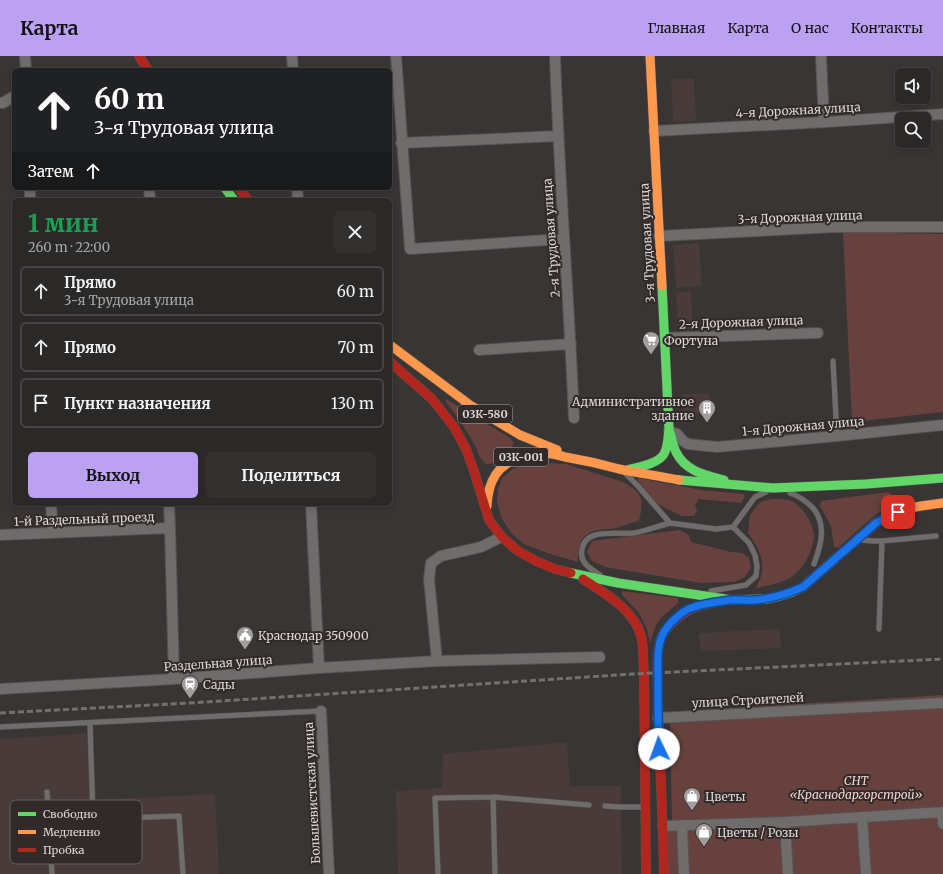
<!DOCTYPE html>
<html lang="ru">
<head>
<meta charset="utf-8">
<style>
	body { margin:0; font-family:Merriweather,serif; background:#333030; color:#f1f3f6; height:100vh; display:flex; flex-direction:column; font-size:15px; white-space:nowrap }
	* { box-sizing:border-box; margin:0 }
	p { font-size:13px; color:#a6a6a8 }
	.icon { flex:none; width:22px; height:22px; fill:none; stroke:currentColor; stroke-width:2; stroke-linecap:round; stroke-linejoin:round }
	.map { position:relative; flex:1; overflow:hidden }
	.panel { position:absolute; left:12px; top:142px; width:380px; height:308px; display:flex; flex-direction:column; background:#2b2828; border-radius:6px; box-shadow:0 2px 6px #0003,0 0 0 1px #474445 }
	.panel>* { flex:none }
	.top-card { position:absolute; left:12px; top:12px; width:380px; height:122px; border-radius:6px; box-shadow:0 2px 6px #0003,0 0 0 1px #474445; background:#202124; color:#fff; overflow:hidden }
	.fabs { position:absolute; left:895px; top:12px; display:grid; gap:8px }
	.fabs a { display:grid; place-items:center; width:36px; height:36px; border-radius:6px; background:#2b2828; box-shadow:0 2px 6px #0003,0 0 0 1px #474445; font-size:20px }
	.pin { position:absolute; display:grid; place-items:center; width:34px; height:34px; color:#fff; margin:-17px; border-radius:8px; box-shadow:0 2px 6px #0006 }
	.me { position:absolute; width:44px; margin:-22px; rotate:357deg; stroke-linejoin:round; filter:drop-shadow(0 0 3px #0008) }
	.turn { display:flex; align-items:center; gap:14px; height:84px; padding:0 16px; font-size:18px }
	.turn .icon { width:52px; height:52px; stroke-width:2.5 }
	.turn b { display:block; font-size:28px; line-height:34px }
	.then { display:flex; align-items:center; height:38px; padding:0 16px; background:#0003; gap:8px; font-size:15px }
	.round { display:grid; place-items:center; flex:none; width:42px; height:42px; border-radius:6px; background:#333030 }
	.overview { display:flex; align-items:center; justify-content:space-between; height:68px; padding:0 16px }
	h1 { font-size:24px; font-weight:700; line-height:30px; color:#1e9e55 }
	.primary-button { display:flex; gap:8px; margin-top:auto; padding:8px 16px }
	.primary-button a { flex:1; height:46px; border-radius:6px; background:#bca0f2; color:#111; font-size:16px; font-weight:700; line-height:46px; text-align:center }
	.primary-button a+a { background:#333030; color:#f1f3f6 }
	ul { padding:0; list-style:none }
	li { display:flex; align-items:center; gap:12px; height:50px; margin:0 8px 6px; padding:0 8px; border:2px solid #474445; border-radius:6px }
	li div { flex:1 }
	li b { display:block; font-size:15px }
	li em { font-style:normal }
	header { display:flex; align-items:center; gap:24px; box-sizing:border-box; height:56px; padding:0 20px; background:#bca0f2; color:#111 }
	header strong { font-size:19px }
	nav { display:flex; gap:22px; margin-inline-start:auto; font-size:14px }
	.map>svg:first-child { display:block }
	.built { fill:#483b3a }
	.green { fill:#67413d }
	.lines { fill:none; stroke-linecap:round; stroke-linejoin:round }
	.lane-casing { stroke:#555252; stroke-width:6 }
	.street-casing { stroke:#555252; stroke-width:12 }
	.fast-casing { stroke:#555252; stroke-width:10 }
	.slow-casing { stroke:#555252; stroke-width:10 }
	.jam-casing { stroke:#555252; stroke-width:10 }
	.lane { stroke:#6f6c6c; stroke-width:5 }
	.street { stroke:#6f6c6c; stroke-width:10 }
	.fast { stroke:#63d668; stroke-width:9 }
	.slow { stroke:#ff974d; stroke-width:9 }
	.jam { stroke:#b3261e; stroke-width:9 }
	.rail { stroke:#747070; stroke-width:3; stroke-dasharray:6 3; stroke-linecap:butt }
	.route-casing { stroke:#114b97; stroke-width:10 }
	.route { stroke:#1a73e8; stroke-width:7 }
	.labels { text-anchor:middle; dominant-baseline:central; stroke-width:4; stroke-linejoin:round; paint-order:stroke }
	.shield { fill:#312a29; stroke:#a8a3a2; stroke-width:1 }
	.shield-label { font-size:11px; font-weight:bold; fill:#dbd7d6 }
	.street-label { font-size:12px; fill:#dbd7d6; stroke:#312a29 }
	.poi-label { font-size:12px; fill:#dbd7d6; stroke:#312a29; text-anchor:start }
	.park-label { font-size:12px; font-style:italic; fill:#f4d2cd; stroke:#312a29 }
	.key { fill:#312a29; stroke:#645e5d; stroke-width:1 }
	.key-label { font-size:11px; fill:#dbd7d6 }
</style>
</head>
<body>
<header>
<strong>Карта</strong>
<nav><a>Главная</a><a>Карта</a><a>О нас</a><a>Контакты</a></nav>
</header>
<div class="map">
<svg width="943" height="818" viewBox="0 0 943 818">
	<rect width="100%" height="100%" fill="#393535"/>
	<!-- built -->
	<path class="built" d="M694,22l2,43 -23,1 -2,-43z
		M699,187l3,43 -26,2 -3,-43z
		M691,235l2,40h-15l-2,-39z
		M709,337l1,20 -27,1 -1,-20z
		M780,573l1,19 -81,3 -1,-18z
		M93,677l3,67 119,-6 4,80h-219v-135z
		M567,686l3,44h51l1,88h-224l-2,-83 46,-3 1,-34z"/>
	<!-- green -->
	<path class="green" d="M843,176l100,2v178l-91,10z
		M446,343l64,39 4,5 -3,5 -20,16h-5c-7,-5 -7,-11 -11,-18 -8,-16 -19,-30 -29,-44z
		M548,407l18,1 57,18c20,11 21,17 16,39 -9,2 -18,6 -27,8 -5,0 -9,0 -13,1 -19,3 -21,15 -21,32l-28,-8 -26,-10 -12,-10 -10,-15 -5,-16 1,-14 4,-11 12,-10 15,-4z
		M638,422l63,12 42,4 2,2 -4,7 -42,-4 -4,6 2,6 -3,5h-12l-27,-13 -17,-22z
		M889,436l6,7 -35,29 -22,20 -4,-1 -3,-21 -11,-20 1,-5 29,-4z
		M771,443c5,0 16,0 21,2 11,6 22,23 22,35 -1,16 -12,36 -26,43 -10,5 -22,7 -32,9 1,-4 4,-8 5,-12 5,-17 -4,-30 -13,-43l2,-18 10,-13z
		M680,474l9,5 2,7 40,10 11,1 7,5 2,10 -6,9 -11,5 -33,1 -96,-16 -13,-6 -5,-9 5,-11z
		M622,535l56,7v5l-17,15 -5,7 -6,18 -3,-14 -8,-16 -17,-18z
		M943,639v179h-279l-1,-48 9,-1 -2,-113z"/>
	<g class="lines">
		<!-- lane casing -->
		<g class="lane-casing">
			<path id="lane" d="M833,305l4,75
				M626,418l11,11 33,38 46,6 17,-2 22,-30 11,-5
				M790,437c9,3 16,8 23,15 14,17 8,37 1,56
				M862,484l11,1h9l54,-5
				M600,519c-10,-7 -21,-12 -18,-26 4,-22 35,-14 52,-16 12,-2 24,-7 36,-10
				M711,535l35,-6 10,-9 1,-10 -2,-11 -6,-12 -16,-16
				M879,573l3,-88
				M90,667l3,96 86,-3 4,58
				M0,671l321,-16
				M47,736l5,82
				M493,741l2,77
				M605,750l16,1h23
				M438,818l-3,-76 58,-1 96,8"/>
		</g>
		<!-- street casing -->
		<g class="street-casing">
			<path id="street" d="M25,0l1,14
				M292,0l1,14
				M396,0l14,193 153,-10
				M555,0c4,121 14,242 19,362
				M821,0l3,66
				M0,47h3l11,-7
				M654,75l173,-9 116,-8
				M401,87l157,-7
				M30,132v12
				M149,132l1,12
				M297,132l1,12
				M659,180l176,-9h108
				M664,282l154,-5
				M479,294l92,-6
				M669,375l8,3 6,7 5,3 29,3 120,-11 106,-11
				M51,448l2,29
				M169,448l1,24 4,151
				M311,448l8,164
				M0,479l170,-7
				M437,605l-8,-82 2,-16 10,-7 40,-9 20,-10
				M0,633l174,-10 145,-11 118,-7 163,-4
				M321,655l8,163
				M658,662l285,-15
				M942,756l1,12
				M862,761l4,57
				M785,766l3,52
				M682,769l2,49
				M663,770l122,-4 158,-10"/>
		</g>
		<!-- fast casing -->
		<g class="fast-casing">
			<path id="fast" d="M225,132l9,12
				M670,377c2,6 3,13 6,19 9,19 29,23 48,28
				M627,414c11,-3 31,-6 37,-16 4,-7 4,-17 5,-25l-7,-143
				M679,424l94,8 93,-4 77,-6
				M571,517l47,10 114,17 34,-1 14,-3 12,-4"/>
		</g>
		<!-- slow casing -->
		<g class="slow-casing">
			<path id="slow" d="M650,0l12,230
				M390,289l80,60 50,30 37,15
				M487,450c1,-26 11,-42 36,-50 7,-2 16,-4 24,-3 6,1 12,2 18,4 18,3 36,7 54,12 19,4 40,7 60,11
				M792,536l11,-5 73,-64 17,-9 11,-5 17,-3 22,-3"/>
		</g>
		<!-- jam casing -->
		<g class="jam-casing">
			<path id="jam" d="M139,0l9,14
				M239,132l9,12
				M390,306l42,37 22,28 12,22 8,22 15,49 13,17 16,14 18,10 19,8 16,4
				M583,523c21,14 51,30 58,57 3,12 2,25 3,37l2,201
				M664,818c-1,-60 -5,-119 -6,-179 0,-16 -3,-45 4,-60 2,-4 6,-8 10,-12 14,-14 25,-18 45,-21"/>
		</g>
		<!-- lane -->
		<use href="#lane" class="lane"/>
		<!-- street -->
		<use href="#street" class="street"/>
		<!-- fast -->
		<use href="#fast" class="fast"/>
		<!-- slow -->
		<use href="#slow" class="slow"/>
		<!-- jam -->
		<use href="#jam" class="jam"/>
		<!-- rail -->
		<path class="rail" d="M0,657l190,-10 443,-29 310,-15"/>
	</g>
	<g class="lines">
		<!-- route casing -->
		<g class="route-casing">
			<path id="route" d="M659,693c-1,-22 -1,-44 -1,-67 0,-14 -2,-35 5,-48 4,-9 19,-23 28,-26 12,-5 26,-6 39,-8 8,-1 16,1 24,0 18,-1 33,-6 49,-13l73,-64 22,-11"/>
		</g>
		<!-- route -->
		<use href="#route" class="route"/>
	</g>
	<!-- icons -->
	<defs>
		<g id="supermarket-pin" transform="scale(0.9)"><path d="M0 17L-7.5 6A9.5 9.5 0 1 1 7.5 6Z" fill="#a29e9e" stroke="#312a29"/><path d="M-6-5.5h2.5l.6 2H6L4.5 2H-2.5L-4.4-4H-6ZM-1.5 3.2a1.3 1.3 0 1 0 .1 0ZM3 3.2a1.3 1.3 0 1 0 .1 0Z" fill="#fff"/></g>
		<g id="building-pin" transform="scale(0.9)"><path d="M0 17L-7.5 6A9.5 9.5 0 1 1 7.5 6Z" fill="#a29e9e" stroke="#312a29"/><path d="M-4-6H4V6H1V3H-1V6H-4ZM-2.5-4.3h1.7v1.8h-1.7ZM.8-4.3h1.7v1.8H.8ZM-2.5-1h1.7V.8h-1.7ZM.8-1h1.7V.8H.8Z" fill="#fff"/></g>
		<g id="civic-pin" transform="scale(0.9)"><path d="M0 17L-7.5 6A9.5 9.5 0 1 1 7.5 6Z" fill="#a29e9e" stroke="#312a29"/><path d="M-.6-6.5H3V-4.5H.6V-3L4-1V1h2V6H-6V1h2V-1L-.6-3ZM-1.2 2.5V6h2.4V2.5Z" fill="#fff"/></g>
		<g id="station-pin" transform="scale(0.9)"><path d="M0 17L-7.5 6A9.5 9.5 0 1 1 7.5 6Z" fill="#a29e9e" stroke="#312a29"/><path d="M-3-6H3Q5-6 5-4V2Q5 4 3 4L4.5 6H3L1.5 4h-3L-3 6H-4.5L-3 4Q-5 4-5 2V-4Q-5-6-3-6ZM-3.5-4v3h7v-3ZM-3.5 1v1.5H-2V1ZM2 1v1.5H3.5V1Z" fill="#fff"/></g>
		<g id="shop-pin" transform="scale(0.9)"><path d="M0 17L-7.5 6A9.5 9.5 0 1 1 7.5 6Z" fill="#a29e9e" stroke="#312a29"/><path d="M-5-2.5h2.3a2.7 3.5 0 0 1 5.4 0H5L5.5 6h-11ZM-1.5-2.5h3a1.5 2.3 0 0 0-3 0Z" fill="#fff"/></g>
	</defs>
	<g fill-rule="evenodd">
		<use href="#supermarket-pin" x="651" y="284"/>
		<use href="#building-pin" x="707" y="352"/>
		<use href="#civic-pin" x="245" y="579"/>
		<use href="#station-pin" x="190" y="628"/>
		<use href="#shop-pin" x="692" y="740"/>
		<use href="#shop-pin" x="704" y="776"/>
	</g>
	<g class="labels">
		<!-- shield labels -->
		<g class="shield">
			<rect x="458" y="349" width="54" height="18" rx="3"/>
			<rect x="494" y="392" width="54" height="18" rx="3"/>
		</g>
		<g class="shield-label">
			<text x="485" y="358">03К-580</text>
			<text x="521" y="401">03К-001</text>
		</g>
		<!-- street labels -->
		<g class="street-label">
			<text transform="translate(798 54) rotate(-3)">4-я Дорожная улица</text>
			<text transform="translate(800 161) rotate(-2)">3-я Дорожная улица</text>
			<text transform="translate(551 182) rotate(-94)">2-я Трудовая улица</text>
			<text transform="translate(647 187) rotate(-93)">3-я Трудовая улица</text>
			<text transform="translate(741 266) rotate(-2)">2-я Дорожная улица</text>
			<text transform="translate(803 370) rotate(-5)">1-я Дорожная улица</text>
			<text transform="translate(84 463) rotate(-2)">1-й Раздельный проезд</text>
			<text transform="translate(218 607) rotate(-4)">Раздельная улица</text>
			<text transform="translate(748 644) rotate(-3)">улица Строителей</text>
			<text transform="translate(312 737) rotate(-93)">Большевистская улица</text>
		</g>
		<!-- poi labels -->
		<g class="poi-label">
			<text x="664" y="284">Фортуна</text>
			<text x="694" y="345" text-anchor="end">Административное<tspan x="694" dy="14">здание</tspan></text>
			<text x="258" y="579">Краснодар 350900</text>
			<text x="203" y="628">Сады</text>
			<text x="705" y="740">Цветы</text>
			<text x="717" y="776">Цветы / Розы</text>
		</g>
		<!-- park labels -->
		<g class="park-label">
			<text x="856" y="724">СНТ<tspan x="856" dy="14">«Краснодаргорстрой»</tspan></text>
		</g>
	</g>
	<!-- legend -->
	<rect x="10" y="744" width="132" height="64" rx="6" class="key"/>
	<rect x="18" y="756" width="18" height="4" fill="#63d668"/>
	<rect x="18" y="774" width="18" height="4" fill="#ff974d"/>
	<rect x="18" y="792" width="18" height="4" fill="#b3261e"/>
	<g class="key-label">
		<text x="43" y="762">Свободно</text>
		<text x="43" y="780">Медленно</text>
		<text x="43" y="798">Пробка</text>
	</g>
</svg>
<div class="fabs">
<a><svg class="icon" aria-label="sound" viewBox="0 0 24 24"><path d="M4 9h4l5-4v14l-5-4H4zM17 9q2 3 0 6"/></svg></a>
<a><svg class="icon" aria-label="search" viewBox="0 0 24 24"><circle cx="10" cy="10" r="6"/><path d="M15 15l6 6"/></svg></a>
</div>
<div class="pin" style="left:898px;top:456px;background:#d93025"><svg class="icon" aria-label="arrive" viewBox="0 0 24 24"><path d="M6 21V4h12l-3 4 3 4H6"/></svg></div>
<svg class="me" style="left:659px;top:693px" viewBox="-20 -20 40 40"><circle r="19" fill="#fff"/><path d="M0-13L10 11 0 6-10 11z" fill="#1a73e8"/></svg>
<div class="top-card">
<div class="turn"><svg class="icon" aria-label="ahead" viewBox="0 0 24 24"><path d="M12 20V5M6 11l6-6 6 6"/></svg><div><b>60 m</b>3-я Трудовая улица</div></div>
<div class="then">Затем<svg class="icon" aria-label="ahead" viewBox="0 0 24 24"><path d="M12 20V5M6 11l6-6 6 6"/></svg></div>
</div>
<section class="panel">
<div class="overview"><div><h1>1 мин</h1><p>260 m · 22:00</p></div><a class="round"><svg class="icon" aria-label="close" viewBox="0 0 24 24"><path d="M6 6l12 12M18 6L6 18"/></svg></a></div>
<ul>
<li><svg class="icon" aria-label="ahead" viewBox="0 0 24 24"><path d="M12 20V5M6 11l6-6 6 6"/></svg><div><b>Прямо</b><p>3-я Трудовая улица</p></div><em>60 m</em></li>
<li><svg class="icon" aria-label="ahead" viewBox="0 0 24 24"><path d="M12 20V5M6 11l6-6 6 6"/></svg><div><b>Прямо</b></div><em>70 m</em></li>
<li><svg class="icon" aria-label="arrive" viewBox="0 0 24 24"><path d="M6 21V4h12l-3 4 3 4H6"/></svg><div><b>Пункт назначения</b></div><em>130 m</em></li>
</ul>
<div class="primary-button"><a>Выход</a><a>Поделиться</a></div>
</section>
</div>
</body>
</html>
